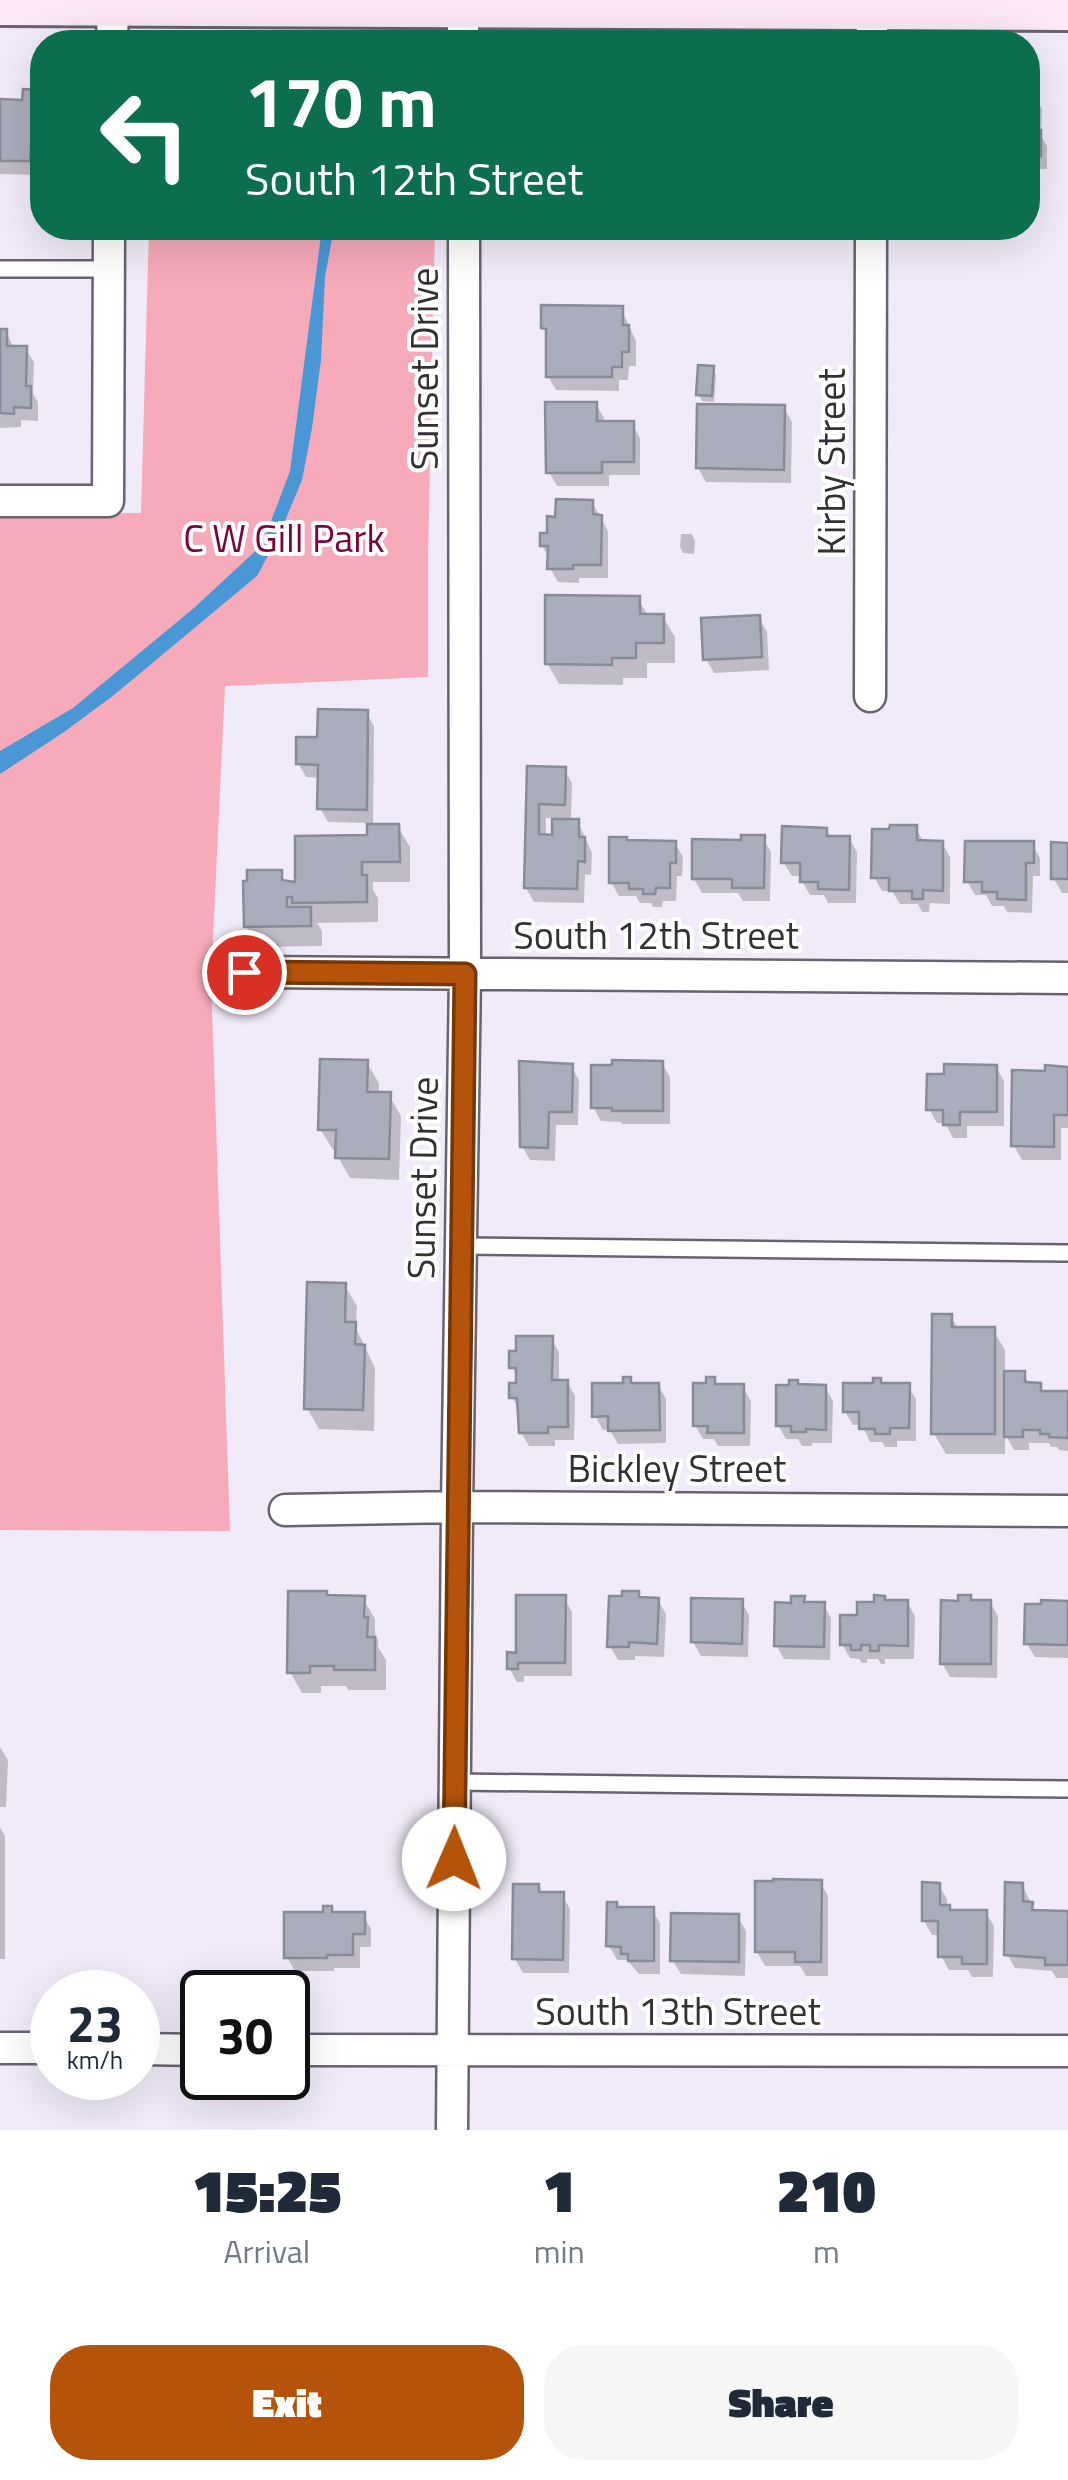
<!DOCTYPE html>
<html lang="en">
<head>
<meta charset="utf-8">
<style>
	body { margin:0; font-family:"Titillium Web",sans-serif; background:#f6f6f7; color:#1f2937; height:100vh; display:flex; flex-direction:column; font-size:38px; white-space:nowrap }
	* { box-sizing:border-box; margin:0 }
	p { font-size:32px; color:#747a83 }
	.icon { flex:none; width:55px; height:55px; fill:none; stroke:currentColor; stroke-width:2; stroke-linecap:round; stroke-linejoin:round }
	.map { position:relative; height:2130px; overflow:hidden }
	.drawer { display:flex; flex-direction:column; background:#fff; flex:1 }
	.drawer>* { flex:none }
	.guide { position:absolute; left:30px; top:30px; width:1010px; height:210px; border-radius:40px; box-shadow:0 10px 40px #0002; background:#0b6e4f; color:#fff; overflow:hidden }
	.speed { position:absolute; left:30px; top:1970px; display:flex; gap:20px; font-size:50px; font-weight:700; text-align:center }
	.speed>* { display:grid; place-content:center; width:130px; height:130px; border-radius:50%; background:#fff; box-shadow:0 10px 40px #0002; line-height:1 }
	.speed small { font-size:25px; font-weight:400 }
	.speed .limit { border:5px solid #111; border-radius:15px; background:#fff; color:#111 }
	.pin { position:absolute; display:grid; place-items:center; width:85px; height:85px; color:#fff; margin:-42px; border:5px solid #fff; border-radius:50%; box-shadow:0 2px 10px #0007 }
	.me { position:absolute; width:110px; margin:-55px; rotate:1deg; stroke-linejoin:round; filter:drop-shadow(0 0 8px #0008) }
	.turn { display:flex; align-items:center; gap:35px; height:210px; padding:0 50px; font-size:45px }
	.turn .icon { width:130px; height:130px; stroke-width:2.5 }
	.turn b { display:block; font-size:70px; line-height:85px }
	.eta { display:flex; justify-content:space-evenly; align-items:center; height:170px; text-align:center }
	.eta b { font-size:60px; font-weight:800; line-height:70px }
	.button { display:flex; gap:20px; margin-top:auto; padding:20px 50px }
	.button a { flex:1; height:115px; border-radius:40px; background:#b45309; color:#fff; font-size:40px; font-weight:800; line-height:115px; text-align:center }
	.button a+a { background:#f6f6f7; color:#1f2937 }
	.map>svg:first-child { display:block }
	.green { fill:#f6aaba }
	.water { fill:#4a97d5 }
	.shadow { fill:#0003; fill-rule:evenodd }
	.building { fill:#aaadbb; stroke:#888b98; stroke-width:2.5 }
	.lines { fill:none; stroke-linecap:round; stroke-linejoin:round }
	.lane-casing { stroke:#68636f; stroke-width:20 }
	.street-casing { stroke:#68636f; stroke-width:35 }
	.secondary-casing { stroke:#68636f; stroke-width:48 }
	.lane { stroke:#fff; stroke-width:15 }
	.street { stroke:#fff; stroke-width:30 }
	.secondary { stroke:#fce7f7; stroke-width:42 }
	.route-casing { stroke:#753606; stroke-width:25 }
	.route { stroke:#b45309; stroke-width:18 }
	.labels { text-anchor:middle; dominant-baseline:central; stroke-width:8; stroke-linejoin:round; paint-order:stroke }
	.street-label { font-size:38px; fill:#333036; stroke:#fff }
	.park-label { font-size:38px; fill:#7d0438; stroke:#fff }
</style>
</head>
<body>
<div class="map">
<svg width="1068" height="2130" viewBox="0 0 1068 2130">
	<rect width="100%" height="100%" fill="#f1ebf9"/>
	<!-- green -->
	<path class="green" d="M155,31l284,8 -1,3h-284z
		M149,228h286l-7,328v121l-203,9 -14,293 19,552 -230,-1v-1016l141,-1z"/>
	<!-- water -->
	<path class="water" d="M322,228h12l-9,49 -4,83 -9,68 -10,52 -22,53 -23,43 -143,119 -50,37 -64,42v-23l73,-43 121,-100 68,-63 28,-74z"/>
	<!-- shadow -->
	<path class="shadow" d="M25,91l17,1v67h-4l-1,16 -37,-1v-76l2,4h23z
		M1028,96h6l8,13 -1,27 6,10v23h-19z
		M621,308l15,33v25h-7l-1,14h-9v11l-63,-1 -8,-14 1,-39 -6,-10z
		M0,331l6,1 8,16h11l9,14 -1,32 5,8v19l-17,-1v7l-21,1z
		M712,368l4,7 -2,27 -12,-1 -3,-6z
		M596,404l8,14v6h28l8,14v37h-31v11h-52l-8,-14z
		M784,408l8,14 -1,61 -85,-1 -8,-14z
		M592,502l16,29v47h-29v5l-21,-1 -8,-14v-9l-8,-13 8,-11z
		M681,534h11l3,7 -1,13 -11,-1 -3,-6z
		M638,599l11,18h14l12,20v26h-28v15h-24v7l-64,-1 -12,-21z
		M759,618l8,14 2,38 -55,3 -8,-14z
		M366,712l8,14 -1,101h25l12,20v35h-37v8l5,8v24l-61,1 5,8v15l-64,1 -12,-21 34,-53 6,10 11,2 72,-47v-15l-41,-1 -8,-14v-30l-14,-1 -8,-14 22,-23z
		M529,768l35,1 8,14 -1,39h7l14,31 -1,22 -6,-1 -1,29 -50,-1 -8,-14zM546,818h9l-1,19h-8z
		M916,828l8,15h18l8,14v47l-20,-1 -1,9h-7l-4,-8h-18l-8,-13h-10l-8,-14z
		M826,830l5,8h18l8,14 -1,51h-28l-4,-8h-14l-8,-14v-5h-10l-8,-13z
		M763,838l8,14 -1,49h-27l-5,-8h-36l-8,-14 49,-36z
		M627,843h48l8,14 -1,19h-5l-1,25h-13l-1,6h-9l-2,-4h-11l-4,-7h-17l-8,-14z
		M1032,844l8,14v18h-7l-1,37 -25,-1 -3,-6h-12l-6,-11h-11l-8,-14z
		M1068,845v48h-6l-8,-14z
		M367,1063l12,20v11l10,1 12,21 -2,64 -49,-2 -12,-21v-7h-5l-13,-21z
		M662,1063l8,14v47h-48l-1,-2 -20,-1 -8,-14z
		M571,1066l8,14 -1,45h-22l-1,36 -25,-1 -8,-14z
		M996,1067l8,14v45h-37v12h-14l-8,-15h-8l-8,-14z
		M1068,1070v58h-7v32h-39l-8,-14 34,-73z
		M345,1286l12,20 -1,22 19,40 -1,63 -55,-2 -12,-21z
		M951,1317l8,13h34l12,20v23h18l7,12h9l5,8 24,1v57l-9,-1 -2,-3h-6l-2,-4h-20v7h-15l-9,-16v20h-59l-12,-20z
		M551,1338l8,14v30h8l8,14 -1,44h-19v6h-26l-8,-14 -1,-20 -8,-15 6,-12v-7l-6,-11z
		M629,1380l4,6 25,-1 8,14v44l-48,1 -8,-14h-7l-8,-14z
		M713,1380l5,7h25l8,14 -1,45h-32l-4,-7h-11l-8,-14 13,-39z
		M879,1380l4,6h25l8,13v42h-19v6h-12l-3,-5h-12l-8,-17h-9l-8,-13z
		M792,1387h33l8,14 -1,42h-20v3h-10l-4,-7h-12l-8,-14z
		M637,1594l3,5 18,1 8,14 -2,43 -29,-1v4h-17l-8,-14z
		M970,1597l2,5h18l8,14 -1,62 -47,-1 -8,-14 18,-60z
		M328,1598h35l12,21v15l3,6v7l8,13v30h-38l-2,-4h-25v7h-19l-12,-21z
		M564,1598l8,14v64h-48v6h-7l-8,-14z
		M803,1599l4,5h16l8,14 -1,42 -46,-1 -8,-14 18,-40z
		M741,1601l8,14 -1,42 -47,-1 -8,-14z
		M886,1602h21l8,14 -1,43h-29v5h-4l-3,-5h-11v4h-5l-3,-4 -9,-1 -8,-14 18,-26z
		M1068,1603v55l-33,-1 -8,-13z
		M0,1747l8,13 -2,47h-6z
		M0,1827l5,9v123h-5z
		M820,1882l8,14v80h-22l-6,-10h-35l-8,-14z
		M939,1885l8,14v9l5,5h34l8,13 -1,51h-21l-4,-7h-19l-8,-14v-21h-9l-8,-14z
		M1022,1885l14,28h32v65h-12l-4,-7 -37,-3 -8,-14z
		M537,1887l5,8h20l8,14 -1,64h-46l-8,-14z
		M331,1909l3,6h29l8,14v18h-11v21h-26v3h-39l-8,-14z
		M618,1910h34l8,13v51h-21l-12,-14h-10l-8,-14z
		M738,1917l8,14 -1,45 -64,-2 -8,-13z"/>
	<!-- building -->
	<path class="building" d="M23,89l19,1v57l-11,-1 -1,15h-30v-62l22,1z
		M1028,93h7v37h6v26h-13z
		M541,305l82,1v19h6v27h-7v15h-10v10h-66v-48l-5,-1z
		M0,329h7v17h20l-1,40h5v22l-17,-1v7l-14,-1z
		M698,365l16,1 -2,30 -16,-1z
		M545,402h52v19h37v41h-32v11h-56z
		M697,404l88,1 -1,65 -88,-2z
		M556,499l37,1v14l9,1 -1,50h-28v4h-26l1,-23h-8v-13h7v-17l8,1z
		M545,595l95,1v18h24v29h-28v15h-24v7l-67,-1z
		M760,615l2,42 -59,3 -2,-42z
		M318,709l50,1 -1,100 -50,-1 1,-44 -22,-1v-27h21z
		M527,766l39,1 -1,38 -26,-1v30l13,1v-16h27v18h6v25l-7,-1 -1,28 -53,-1z
		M367,824h32l1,38h-38v13h5v27l-75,1v-6h-5v10h24v19l-67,1 -1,-46h4v-11h35v10l13,2v-46l72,-1z
		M890,825h27v15l26,1v50l-20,-1v9h-11v-8h-23v-13h-18l1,-49h17z
		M782,826l45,2v8h23l-1,54 -31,-1v-7h-18v-19h-19z
		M741,835h24l-1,53h-32v-9h-40v-40l49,1z
		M609,837h18v3l49,1v22h-6v25h-14l-1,6h-12v-5h-14v-6h-20z
		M965,841h69v22h-8v37l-29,-1v-7h-15v-10h-18z
		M1051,842l17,1v36h-17z
		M320,1059l48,1 -1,32h24l-2,67 -54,-1 1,-28h-18z
		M612,1060l51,1v50h-51v-3h-21v-43h21z
		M519,1061l54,3 -1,48h-23l-1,36 -28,-1z
		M944,1064l53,1v47h-37v13h-17v-15h-17l1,-36h17z
		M1045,1065l23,2v48h-14v32l-43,-1 1,-76 33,1z
		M307,1282l39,1 -1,39h11l-1,22 10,1 -2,65 -59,-1z
		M932,1314h20v13h43v107h-64z
		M516,1336h37l-1,44h16v47h-20v6h-29l-2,-35h-8v-15h7v-15h-7v-17h7z
		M1004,1371h21v11l16,1v8h27v47l-19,-1v-3h-9v-4h-17v7h-19z
		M623,1377h8v6h28l1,47 -52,1v-15l-16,1v-34h31z
		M706,1377h9v7h29v49h-37l1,-7h-15v-43h13z
		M873,1378h8v5h29l-1,45h-19v6h-15v-5h-16v-17h-16v-29h30z
		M789,1380h9v4l28,1v45l-20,-1v3h-15v-6h-15v-41h13z
		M288,1591h39v4l38,1 -1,21h4l-1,20h8v33h-41v-4h-24v7h-23z
		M622,1591h17v6l20,1 -2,46 -28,-2v5h-22l2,-51h13z
		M516,1595h50l-1,68h-47v6h-11v-17l9,1z
		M874,1595l11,1v4h23v46l-29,-1v6h-9v-6h-9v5h-10v-5h-11v-30h17v-13h17z
		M958,1595h13v5h20v64h-51l1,-64 17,1z
		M791,1596h14l-1,6h21l-1,45 -50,-1 1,-44 16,1z
		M691,1598l52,1 -1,45 -51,-2z
		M1041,1600l27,1v44l-44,-1 1,-40h16z
		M773,1879l49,1 -1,82h-26v-10h-40v-71h18z
		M922,1882l18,1v22h10v5h37v54h-25v-7h-24v-36h-16z
		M1005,1882l18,1v18l10,1 -1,8 36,1v54h-23v-7l-41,-3z
		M513,1884h26v8h25l-1,68 -51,-1z
		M607,1902h10v5h37v54h-26v-7h-7v-7l-15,-1z
		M323,1906h9v6h33v22h-12v21h-26v3h-43v-46h39z
		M671,1913l68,1v48l-69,-1z"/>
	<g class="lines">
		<!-- lane casing -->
		<g class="lane-casing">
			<path id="lane" d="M0,269h108
				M461,1246l607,7
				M455,1782l613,7"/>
		</g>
		<!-- street casing -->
		<g class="street-casing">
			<path id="street" d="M463,7v35
				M112,42l1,-38
				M872,42v-35
				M0,501h108l1,-273
				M870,696l1,-468
				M244,972l824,6
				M285,1510l172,-3 611,4
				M0,2048h52
				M138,2049l64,1
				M288,2050l780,1
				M452,2130l5,-623 8,-533 -1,-746"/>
		</g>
		<!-- secondary casing -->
		<g class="secondary-casing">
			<path id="secondary" d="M0,4l1068,5"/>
		</g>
		<!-- lane -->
		<use href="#lane" class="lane"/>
		<!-- street -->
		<use href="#street" class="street"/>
		<!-- secondary -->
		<use href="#secondary" class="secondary"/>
	</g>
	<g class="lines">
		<!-- route casing -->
		<g class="route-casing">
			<path id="route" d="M244,972l221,2 -11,885"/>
		</g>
		<!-- route -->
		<use href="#route" class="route"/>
	</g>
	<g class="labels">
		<!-- street labels -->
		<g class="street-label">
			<text transform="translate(424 369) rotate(-90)">Sunset Drive</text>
			<text transform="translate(831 462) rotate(-90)">Kirby Street</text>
			<text x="656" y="935">South 12th Street</text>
			<text transform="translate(422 1178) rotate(-89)">Sunset Drive</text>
			<text x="677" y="1468">Bickley Street</text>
			<text x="678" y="2011">South 13th Street</text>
		</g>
		<!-- park labels -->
		<g class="park-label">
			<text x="284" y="538">C W Gill Park</text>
		</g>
	</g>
</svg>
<div class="speed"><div>23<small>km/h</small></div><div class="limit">30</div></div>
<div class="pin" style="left:244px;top:972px;background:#d93025"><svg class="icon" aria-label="arrive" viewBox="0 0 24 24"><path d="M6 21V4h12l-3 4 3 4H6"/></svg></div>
<svg class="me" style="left:454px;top:1859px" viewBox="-20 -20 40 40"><circle r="19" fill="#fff"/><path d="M0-13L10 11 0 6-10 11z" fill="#b45309"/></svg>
<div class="guide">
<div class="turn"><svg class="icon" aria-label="left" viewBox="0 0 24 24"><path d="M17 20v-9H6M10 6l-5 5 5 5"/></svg><div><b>170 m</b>South 12th Street</div></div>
</div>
</div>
<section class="drawer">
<div class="eta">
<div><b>15:25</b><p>Arrival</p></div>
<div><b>1</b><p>min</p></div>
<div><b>210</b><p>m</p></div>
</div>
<div class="button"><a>Exit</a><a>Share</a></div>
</section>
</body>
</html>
